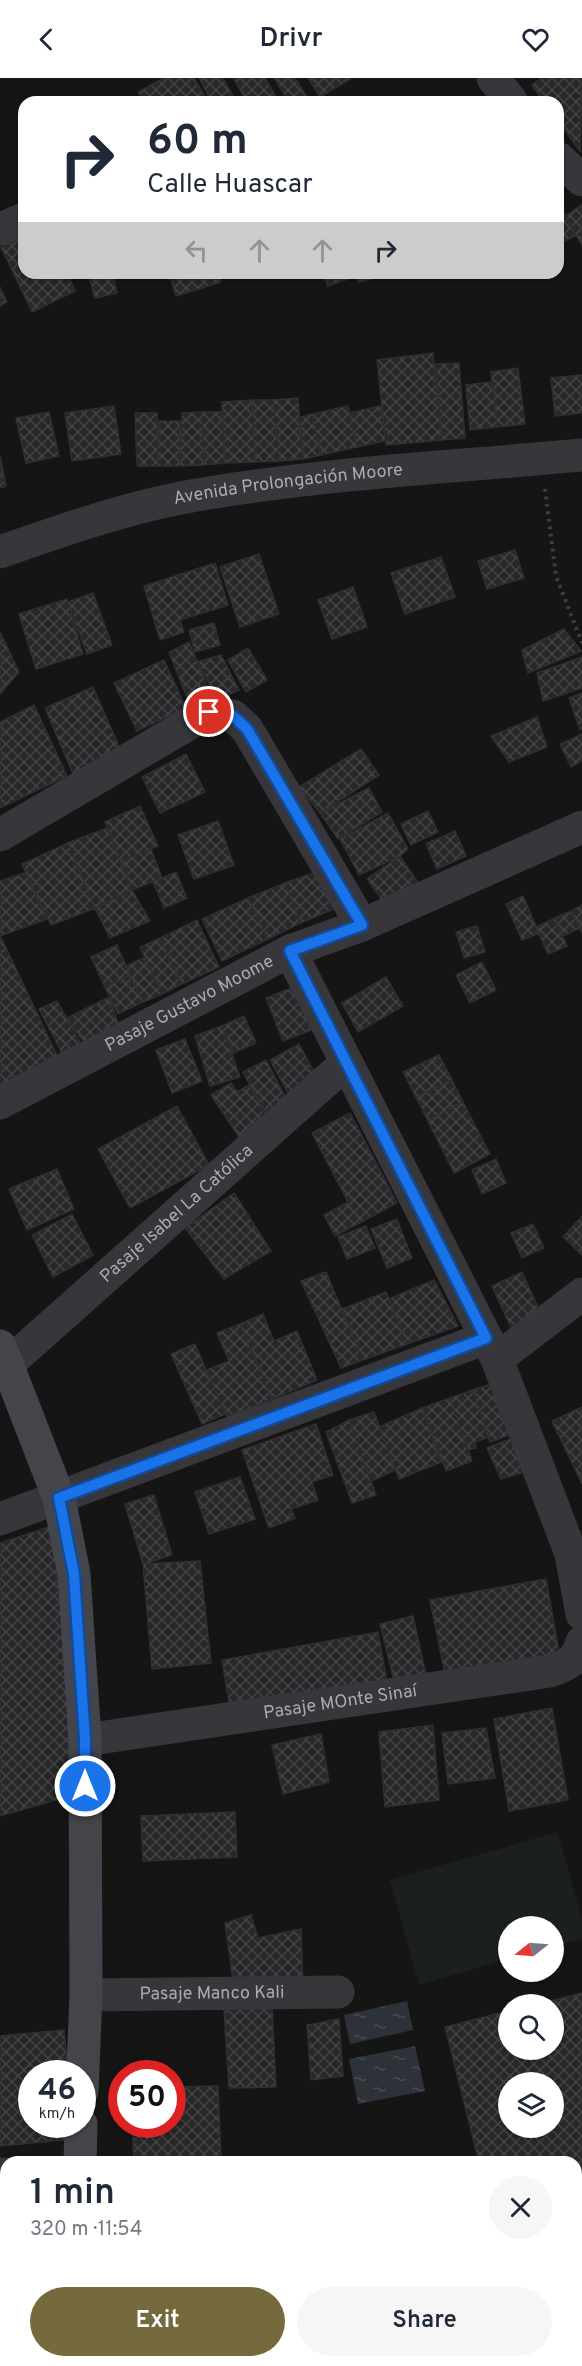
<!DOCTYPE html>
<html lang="en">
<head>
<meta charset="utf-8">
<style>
	body { margin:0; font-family:Overpass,sans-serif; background:#f6f6f7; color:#1f2937; height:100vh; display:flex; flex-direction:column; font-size:22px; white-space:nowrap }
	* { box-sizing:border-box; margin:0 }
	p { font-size:20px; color:#747a83 }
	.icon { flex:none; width:33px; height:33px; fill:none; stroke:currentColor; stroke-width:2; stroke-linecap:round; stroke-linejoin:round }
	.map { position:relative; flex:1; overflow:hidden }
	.details { position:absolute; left:0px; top:2078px; width:582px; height:212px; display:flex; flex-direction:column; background:#fff; border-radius:18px 18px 0 0; box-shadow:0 2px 4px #0004 }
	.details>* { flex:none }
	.guide { position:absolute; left:18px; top:18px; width:546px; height:183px; border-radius:18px; box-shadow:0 2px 4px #0004; background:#fff; color:#1f2937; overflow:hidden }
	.needle { width:39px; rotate:253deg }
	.fabs { position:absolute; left:498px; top:1838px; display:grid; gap:12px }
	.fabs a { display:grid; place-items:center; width:66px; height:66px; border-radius:50%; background:#fff; box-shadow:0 2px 4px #0004; font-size:30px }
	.speed { position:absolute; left:18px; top:1982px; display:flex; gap:12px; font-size:30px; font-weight:700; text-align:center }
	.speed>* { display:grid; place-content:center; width:78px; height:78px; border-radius:50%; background:#fff; box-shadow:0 2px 4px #0004; line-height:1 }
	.speed small { font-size:15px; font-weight:400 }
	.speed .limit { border:9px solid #d22; background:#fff; color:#111 }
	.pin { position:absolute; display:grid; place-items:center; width:51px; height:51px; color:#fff; margin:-26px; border:3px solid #fff; border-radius:50%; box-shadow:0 2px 6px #0007 }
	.me { position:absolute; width:66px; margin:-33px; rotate:0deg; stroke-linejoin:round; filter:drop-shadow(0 0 4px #0008) }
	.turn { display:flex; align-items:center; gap:21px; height:126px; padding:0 30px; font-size:27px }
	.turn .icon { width:78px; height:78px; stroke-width:2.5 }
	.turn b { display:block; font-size:42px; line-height:51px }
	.lanes { display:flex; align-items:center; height:57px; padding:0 30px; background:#0003; justify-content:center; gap:30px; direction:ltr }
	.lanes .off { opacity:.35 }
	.round { display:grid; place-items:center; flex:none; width:63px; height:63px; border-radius:32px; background:#f6f6f7 }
	.overview { display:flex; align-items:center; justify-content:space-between; height:102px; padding:0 30px }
	h1 { font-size:36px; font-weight:600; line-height:45px }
	.action { display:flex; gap:12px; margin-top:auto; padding:12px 30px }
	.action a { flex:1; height:69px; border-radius:36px; background:#746a3d; color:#fff; font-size:24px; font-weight:600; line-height:69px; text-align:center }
	.action a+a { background:#f6f6f7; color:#1f2937 }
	header { display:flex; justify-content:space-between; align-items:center; height:78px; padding:0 30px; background:#fff; font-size:27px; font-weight:600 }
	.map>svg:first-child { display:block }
	.green { fill:#1b201c }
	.water { fill:url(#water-ripples) }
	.building { fill:url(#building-cross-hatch); stroke:#2f2f32; stroke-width:1.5; fill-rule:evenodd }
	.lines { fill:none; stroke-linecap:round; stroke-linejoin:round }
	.path { stroke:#3c3d41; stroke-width:4; stroke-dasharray:3 4.5; stroke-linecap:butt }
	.minor { stroke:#36363b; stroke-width:33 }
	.tertiary { stroke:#36363b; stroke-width:33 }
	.secondary { stroke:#44454a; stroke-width:33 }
	.primary { stroke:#525359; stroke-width:33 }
	.route-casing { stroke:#114b97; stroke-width:15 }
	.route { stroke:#1a73e8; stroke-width:10 }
	.labels { text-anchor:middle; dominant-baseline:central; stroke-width:6; stroke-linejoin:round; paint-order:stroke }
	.street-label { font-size:18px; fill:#a8aab5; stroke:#101011 }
</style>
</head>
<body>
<header><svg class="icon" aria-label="back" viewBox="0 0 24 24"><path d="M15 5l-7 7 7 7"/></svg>Drivr<svg class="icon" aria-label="heart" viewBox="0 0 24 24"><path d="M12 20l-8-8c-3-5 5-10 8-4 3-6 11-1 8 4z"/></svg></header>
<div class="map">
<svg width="582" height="2288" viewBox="0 0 582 2288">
	<defs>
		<pattern id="water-ripples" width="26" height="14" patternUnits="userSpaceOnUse" patternTransform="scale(1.5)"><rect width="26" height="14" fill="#2c3238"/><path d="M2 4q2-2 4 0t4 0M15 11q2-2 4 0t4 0" fill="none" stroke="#484d53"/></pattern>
		<pattern id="building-cross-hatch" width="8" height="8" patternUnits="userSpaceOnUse" patternTransform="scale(1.5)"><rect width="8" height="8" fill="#28282a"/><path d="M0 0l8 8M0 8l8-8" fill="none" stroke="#444447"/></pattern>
	</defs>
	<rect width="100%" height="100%" fill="#151516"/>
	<!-- green -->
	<path class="green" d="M558,1754l24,87v20l-28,8v-21h-46v33l-89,26 -29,-105z"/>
	<!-- water -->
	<path class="water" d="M407,1923l6,29 -63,14 -6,-29z
		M415,1968l10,45 -67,13 -9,-45z"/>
	<!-- building -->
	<path class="building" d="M164,0h30l14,24h-64l-6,-10z
		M199,0h24l13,24h-24z
		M236,0h29l14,24h-32l-13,-23z
		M274,0h21l14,22 -20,2z
		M308,0h44l-32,19z
		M542,0h40l-2,73 -22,-30v-19h-14l-12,-17z
		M582,127v40l-17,-29z
		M561,129l14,29 -17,8v-36z
		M24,157v38h43l8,18 -43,21 -31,-65z
		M88,195h24l5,20 -22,5z
		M169,195h50l2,9 -45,14z
		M283,195h16l-15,5z
		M323,195h32l1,3 -28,10z
		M356,195h31v2l-28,7z
		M0,209l7,15 -7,4z
		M433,275l9,87 -56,5 -9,-85z
		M459,285l6,75 -23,2 -6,-76z
		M518,290l7,56 -28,3 -6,-55z
		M582,297v38l-27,3 -4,-38z
		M492,304l5,45 -27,3 -4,-45z
		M298,320l5,61 -24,2 -6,-61z
		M252,322h21l6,61 -24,1z
		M252,322l3,62 -30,1 -3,-61z
		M114,328l7,48 -49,7 -7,-48z
		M348,328l9,41 -36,8 -9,-41z
		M380,328l8,34 -31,7 -8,-34z
		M49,334l10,44 -33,7 -10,-45z
		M202,334l2,53 -24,1 2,-53z
		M202,334h20l3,51 -21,2z
		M135,335h22l1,53h-21z
		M312,336l9,41 -18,4 -5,-41z
		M159,343h21v45h-22z
		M0,378l6,30 -6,2z
		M515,472l9,28 -37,11 -9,-28z
		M259,476l20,60 -39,13 -20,-60z
		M441,479l14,40 -50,17 -14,-41z
		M215,485l13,42 -48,15 4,12 -24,8 -16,-54z
		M353,509l14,40 -35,12 -14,-39z
		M93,515l19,52 -25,9 -19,-52z
		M67,521l16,55 -47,15 -17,-55z
		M214,545l6,22 -25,7 -6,-22z
		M564,551l17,22 -53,22 -6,-23z
		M0,554l19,40 -19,22z
		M189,564l23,56 -20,12 -23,-58z
		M248,570l19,32 -21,12 -18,-32z
		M221,577l18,35 -21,10 -21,-38z
		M582,579v31l-39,13 -6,-28z
		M164,582l22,48 -49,23 -23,-48z
		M93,609l29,66 -49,21 -28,-66z
		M582,615v36l-2,1 -11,-32z
		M34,627l33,71 -67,32v-86z
		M537,639l10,30 -38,15 -18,-26z
		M582,656v27l-11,6 -11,-23z
		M361,671l18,26 -59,38 -21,-26z
		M186,676l19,38 -45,21 -18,-36z
		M369,710l13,24 -44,27 -18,-26z
		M140,728l18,40 -37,15 -16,-39z
		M428,733l10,21 -27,13 -10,-21z
		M388,735l20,36 -8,7 -41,19 -19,-36z
		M218,743l16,44 -40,14 -16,-44z
		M107,750l25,62 -37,18 -27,-65z
		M455,753l11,25 -29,13 -11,-25z
		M68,765l27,65 -44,17 -29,-61z
		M151,771l11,29 -30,12 -11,-29z
		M400,778l23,34 -32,23 -24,-34z
		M327,790l15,37 -41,18 -16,-40z
		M176,794l11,26 -23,10 -11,-26z
		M25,795l22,46 -47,17v-55z
		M285,805l16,40 -33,16 -20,-41z
		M132,812l18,31 -40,17 -15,-30z
		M523,818l16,37 -17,7 -16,-36z
		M248,820l20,41 -46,22 -20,-42z
		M582,827v28l-11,-22z
		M571,833l9,17 -17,8 -8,-18z
		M555,840l12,28 -19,8 -12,-27z
		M197,842l22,47 -37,17 -22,-46z
		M477,848l8,26 -21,6 -8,-26z
		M0,857l62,131 -62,32z
		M160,860l22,46 -20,10 -22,-47z
		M117,867l13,30 -25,12 -14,-30z
		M145,879l17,37 -19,8 -17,-36z
		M482,884l14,28 -26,13 -14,-28z
		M130,897l13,27 -25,12 -13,-27z
		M386,899l17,29 -45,26 -16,-29z
		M294,909l17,43 -28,11 -17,-43z
		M109,919l13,37 -33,16 -22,-32z
		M57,923l30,54 -19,10 -29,-56z
		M244,938l12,27 -23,10 -11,-27z
		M222,948l18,51 -30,9 -15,-50z
		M185,961l17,42 -30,12 -16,-43z
		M299,966l21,39 -29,16 -21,-39z
		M439,977l13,25 -36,17 -13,-25z
		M266,982l24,46 -23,12 -24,-46z
		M452,1002l11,22 -35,19 -12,-24z
		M231,1005l6,9 12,-7 24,38 -31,19 -31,-47z
		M463,1024l27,52 -36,19 -26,-52z
		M177,1028l32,59 -79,43 -32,-59z
		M350,1035l47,90 -62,33 -11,-21 24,-13 -36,-69z
		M496,1081l10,24 -24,11 -10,-24z
		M57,1091l17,40 -47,21 -18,-41z
		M234,1115l37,58 -47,28 -39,-51z
		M72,1136l21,41 -40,22 -21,-42z
		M582,1138v39l-19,-18z
		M397,1141l15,39 -25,10 -16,-39z
		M533,1146l11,24 -22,10 -11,-25z
		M366,1148l9,22 -28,11 -9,-22z
		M326,1194l37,88 -22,8 -40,-87z
		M522,1194l25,55 -30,14 -25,-55z
		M434,1202l24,46 -51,18 -18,-45z
		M386,1214l21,52 -44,16 -21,-51z
		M263,1236l11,27 23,-10 20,49 -45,19 -32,-75z
		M240,1246l32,75 -45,18 -20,-47 22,-9 -12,-28z
		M195,1266l30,70 -23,10 -31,-70z
		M500,1303l17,51 -27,10 -17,-52z
		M473,1312l16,47 -14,5 1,6 -8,2 -18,-52z
		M450,1320l22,63 -26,10 -23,-63z
		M582,1329v77l-30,-63z
		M422,1330l19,54 -42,17 -20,-52z
		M374,1334l21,58 -24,11 -22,-61z
		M349,1342l27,75 -24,8 -26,-71z
		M316,1346l17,51 -21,7 6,18 -27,9 4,9 -26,10 -27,-78z
		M518,1358l20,32 -37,11 -14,-31z
		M240,1399l15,42 -46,15 -14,-42z
		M154,1417l18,60 -29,9 -18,-60z
		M52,1448l28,267 -80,23v-273z
		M200,1483l11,102 -59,6 -9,-105z
		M546,1501l15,84 -114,21 -17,-84z
		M413,1538l13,58 -32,7 -14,-57z
		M378,1554l11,61 -157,28 -10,-61z
		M552,1630l16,92 -59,11 -15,-92z
		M433,1647l6,75 -54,7 -6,-75z
		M486,1650l9,50 -47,6 -6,-51z
		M321,1656l8,48 -46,12 -11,-49z
		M235,1734l2,45 -94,4 -2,-45z
		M251,1837l7,23 43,-9 2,57 -68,9 -10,-72z
		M582,1915v226l-6,1v-58h-97l-34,-135 63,-16v38h46v-45h-16zM508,2004h46v45h-46z
		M272,1927l4,82 -47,1 -5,-78z
		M339,1941l4,57 -32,4 -4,-55z
		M64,1952l4,43h-36v51h41l1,15 -74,7v-110z
		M218,2008l3,71 -87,3 -2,-36h40v-37z
		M6,2184v99h38v5h-44v-103z
		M145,2283h119l1,5h-120z
		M297,2283h38l1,5h-38z"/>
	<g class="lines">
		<!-- path -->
		<path class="path" d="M545,411l11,87 26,67"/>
		<!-- minor -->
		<g class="minor">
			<path d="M493,0l19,24"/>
			<path d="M558,80l24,22"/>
			<path d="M0,151l24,-10"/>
			<path d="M0,757l209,-123 24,4 14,13 115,196"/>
			<path d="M290,873l207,408 74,195 11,60"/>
			<path id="s1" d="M0,1025l290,-152 72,-26 220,-98"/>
			<path d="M497,1281l85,-65"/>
			<path id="s2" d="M8,1286l337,-300"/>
			<path d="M0,1441l486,-181"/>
			<path id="s3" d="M85,1662l465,-69c18,-6 26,-10 32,-29"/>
			<path id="s4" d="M86,1917l252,-3"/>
			<path d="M0,2096h6"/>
		</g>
		<!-- tertiary -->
		<path class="tertiary" id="s5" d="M0,474c63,-22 131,-46 197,-57 127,-22 257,-28 385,-40"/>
		<!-- secondary -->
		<path class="secondary" d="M0,1268l59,152 15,76 11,166 1,255 -4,96
			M80,2084l1,-38
			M75,2288l1,-5"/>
		<!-- primary -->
		<path class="primary" d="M541,2288l25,-5"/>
	</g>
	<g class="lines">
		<!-- route casing -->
		<g class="route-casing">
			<path id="route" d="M85,1708v-46l-11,-166 -15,-76 427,-160 -196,-387 72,-26 -115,-196 -14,-13 -24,-4"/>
		</g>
		<!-- route -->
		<use href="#route" class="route"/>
	</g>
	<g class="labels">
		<!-- street labels -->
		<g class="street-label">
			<text stroke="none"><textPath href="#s5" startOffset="297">Avenida Prolongación Moore</textPath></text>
			<text stroke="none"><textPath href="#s1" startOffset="214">Pasaje Gustavo Moome</textPath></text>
			<text stroke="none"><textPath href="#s2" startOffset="226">Pasaje Isabel La Católica</textPath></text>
			<text stroke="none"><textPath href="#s3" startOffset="258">Pasaje MOnte Sinaí</textPath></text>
			<text stroke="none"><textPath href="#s4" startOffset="126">Pasaje Manco Kali</textPath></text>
		</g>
	</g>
</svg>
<div class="fabs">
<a><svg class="needle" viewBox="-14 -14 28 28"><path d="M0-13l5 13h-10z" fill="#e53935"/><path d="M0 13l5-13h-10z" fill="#747a83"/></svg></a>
<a><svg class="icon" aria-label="search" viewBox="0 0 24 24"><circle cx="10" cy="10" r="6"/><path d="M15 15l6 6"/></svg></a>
<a><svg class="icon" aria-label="layers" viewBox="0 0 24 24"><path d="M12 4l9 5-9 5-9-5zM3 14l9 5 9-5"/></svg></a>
</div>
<div class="speed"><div>46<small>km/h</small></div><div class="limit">50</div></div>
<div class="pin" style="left:209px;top:634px;background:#d93025"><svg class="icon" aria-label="arrive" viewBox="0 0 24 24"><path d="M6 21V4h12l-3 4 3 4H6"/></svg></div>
<svg class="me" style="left:85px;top:1708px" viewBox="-20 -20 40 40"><circle r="17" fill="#1a73e8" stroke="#fff" stroke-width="3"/><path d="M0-11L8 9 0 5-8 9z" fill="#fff"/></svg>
<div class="guide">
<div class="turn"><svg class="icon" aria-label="right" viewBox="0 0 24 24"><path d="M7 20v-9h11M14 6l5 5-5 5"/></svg><div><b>60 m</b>Calle Huascar</div></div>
<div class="lanes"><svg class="icon off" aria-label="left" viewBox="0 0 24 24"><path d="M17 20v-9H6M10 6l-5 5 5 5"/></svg><svg class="icon off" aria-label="ahead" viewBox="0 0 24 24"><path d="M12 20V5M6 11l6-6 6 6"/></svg><svg class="icon off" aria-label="ahead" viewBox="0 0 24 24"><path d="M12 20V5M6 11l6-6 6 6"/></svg><svg class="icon" aria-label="right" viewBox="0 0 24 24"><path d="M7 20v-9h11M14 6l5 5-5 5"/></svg></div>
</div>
<section class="details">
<div class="overview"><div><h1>1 min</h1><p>320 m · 11:54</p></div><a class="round"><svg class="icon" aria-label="close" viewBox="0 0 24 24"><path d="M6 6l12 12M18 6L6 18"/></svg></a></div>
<div class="action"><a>Exit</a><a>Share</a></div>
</section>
</div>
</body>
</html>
